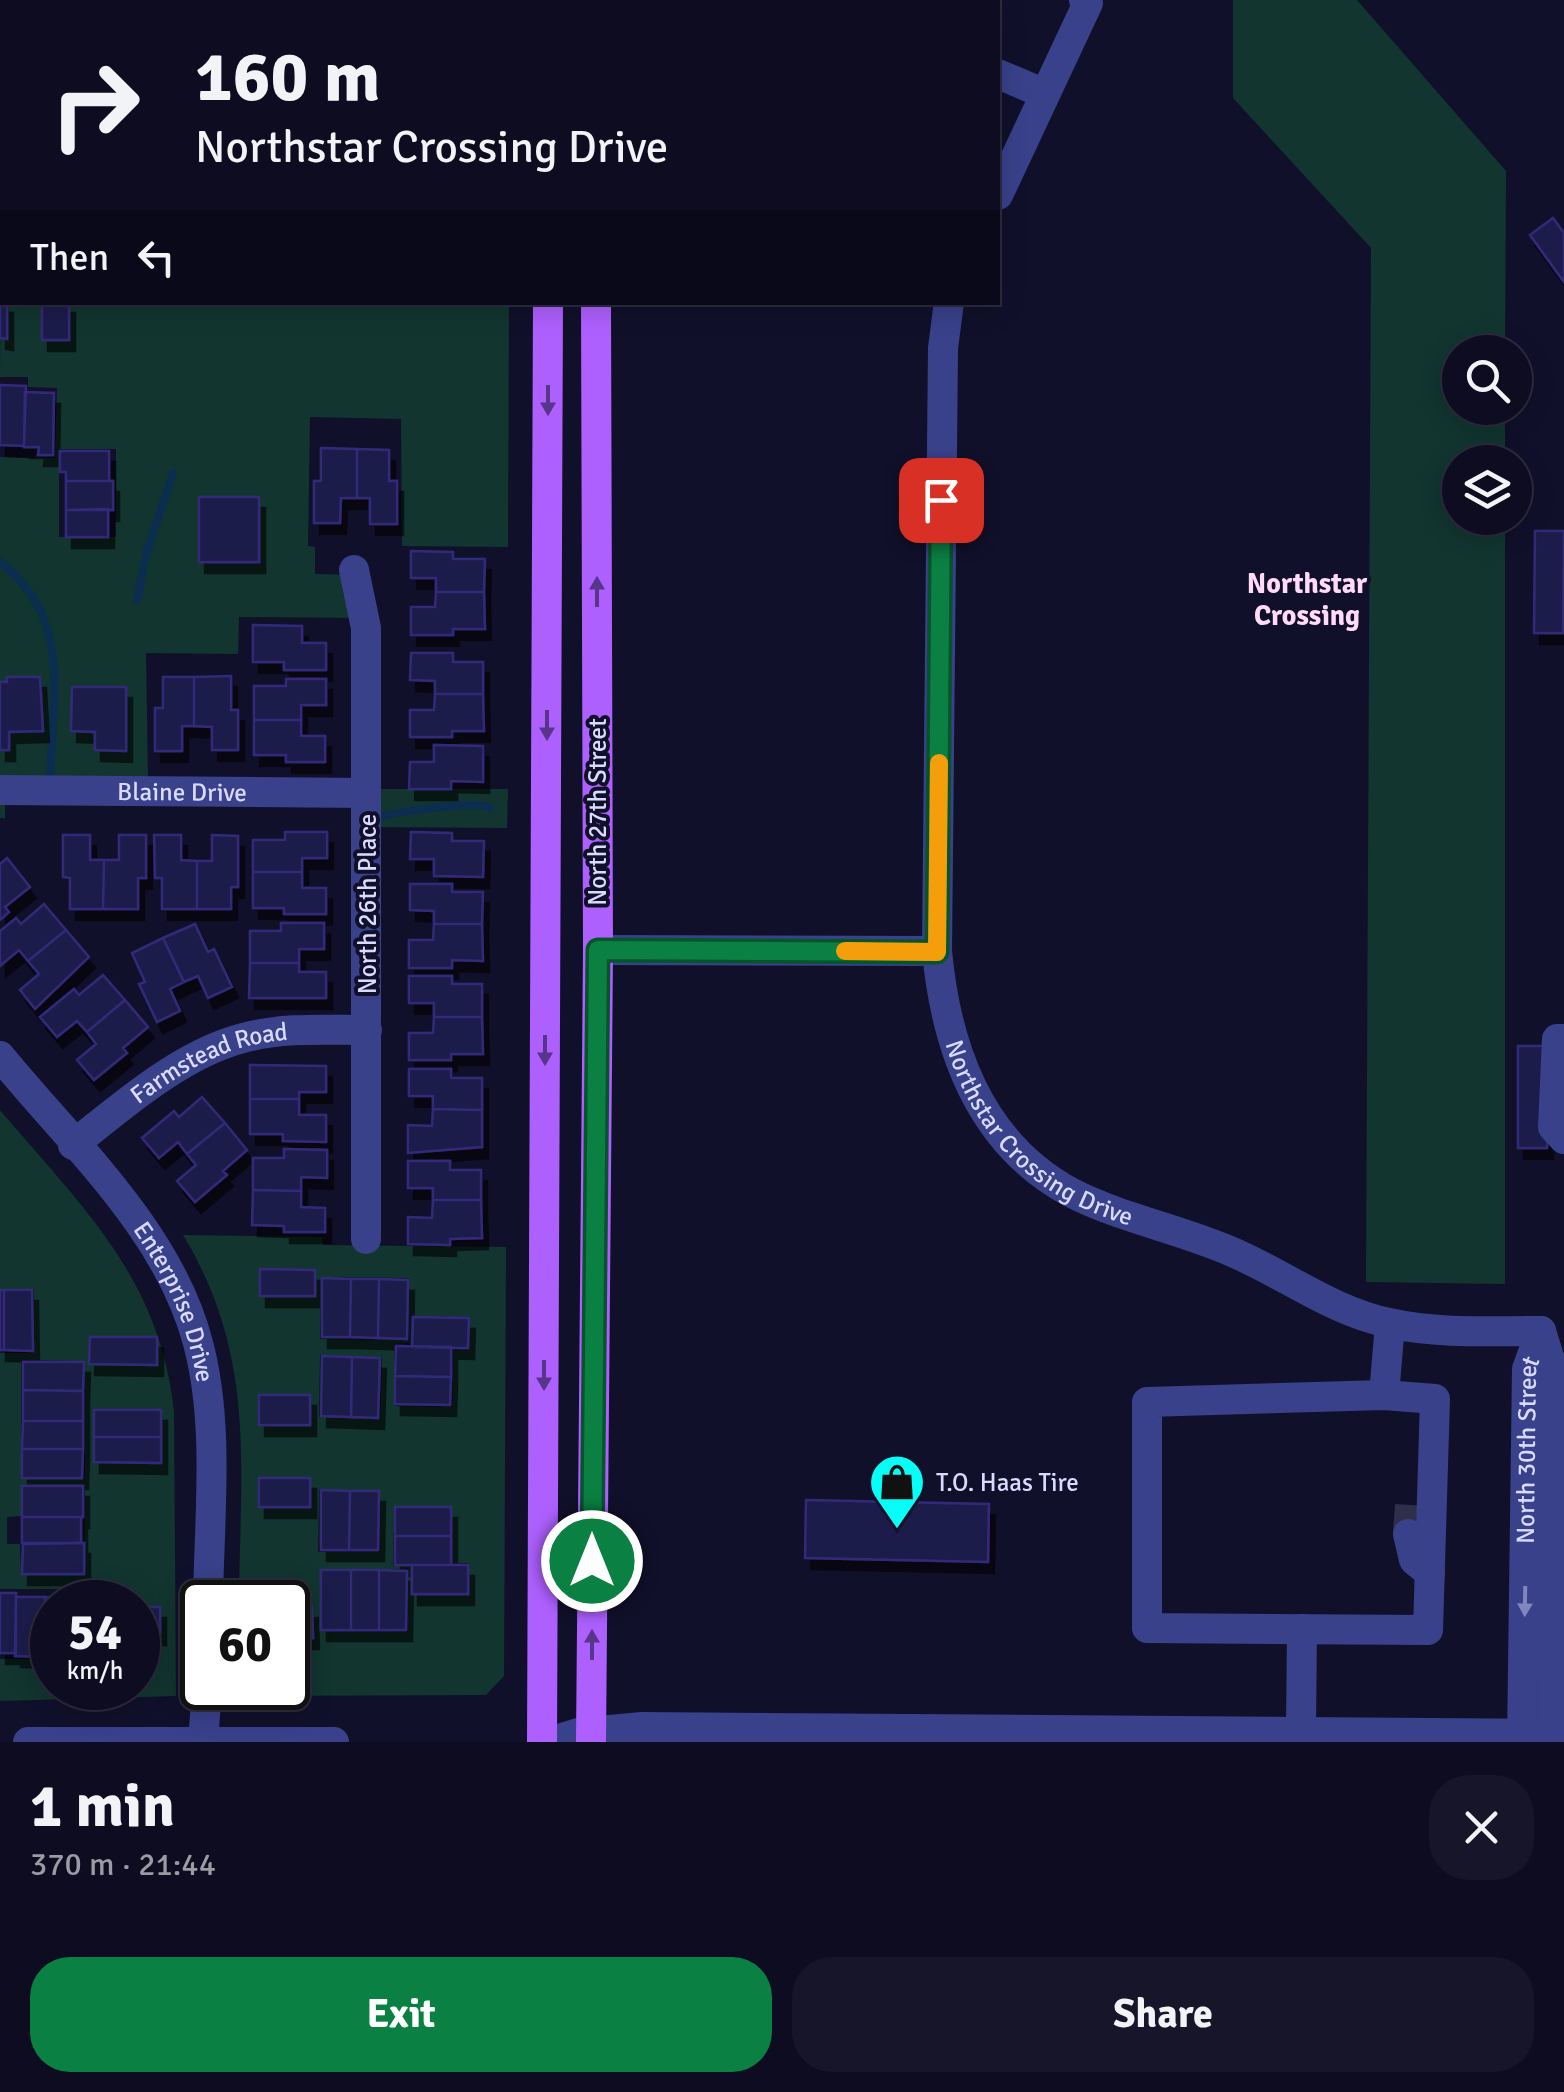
<!DOCTYPE html>
<html lang="en">
<head>
<meta charset="utf-8">
<style>
	body { margin:0; font-family:Signika,sans-serif; background:#161529; color:#f1f3f6; height:100vh; display:flex; flex-direction:column; font-size:38px; white-space:nowrap }
	* { box-sizing:border-box; margin:0 }
	p { font-size:32px; color:#9a9ba5 }
	.icon { flex:none; width:55px; height:55px; fill:none; stroke:currentColor; stroke-width:2; stroke-linecap:round; stroke-linejoin:round }
	.map { position:relative; height:1742px; overflow:hidden }
	.side { display:flex; flex-direction:column; background:#0d0c20; flex:1 }
	.side>* { flex:none }
	.top-card { position:absolute; left:0px; top:0px; width:1000px; height:305px; box-shadow:0 5px 25px #0003,0 0 0 2px #2d2c3e; background:#0d0c20; color:#f1f3f6; overflow:hidden }
	.controls { position:absolute; left:1442px; top:335px; display:grid; gap:20px }
	.controls a { display:grid; place-items:center; width:90px; height:90px; border-radius:50%; background:#0d0c20; box-shadow:0 5px 25px #0003,0 0 0 2px #2d2c3e; font-size:50px }
	.speed { position:absolute; left:30px; top:1580px; display:flex; gap:20px; font-size:50px; font-weight:700; text-align:center }
	.speed>* { display:grid; place-content:center; width:130px; height:130px; border-radius:50%; background:#0d0c20; box-shadow:0 5px 25px #0003,0 0 0 2px #2d2c3e; line-height:1 }
	.speed small { font-size:25px; font-weight:400 }
	.speed .limit { border:5px solid #111; border-radius:15px; background:#fff; color:#111 }
	.pin { position:absolute; display:grid; place-items:center; width:85px; height:85px; color:#fff; margin:-42px; border-radius:20px; box-shadow:0 5px 15px #0006 }
	.me { position:absolute; width:110px; margin:-55px; rotate:0deg; stroke-linejoin:round; filter:drop-shadow(0 0 8px #0008) }
	.turn { display:flex; align-items:center; gap:35px; height:210px; padding:0 30px; font-size:45px }
	.turn .icon { width:130px; height:130px; stroke-width:2.5 }
	.turn b { display:block; font-size:70px; line-height:85px }
	.then { display:flex; align-items:center; height:95px; padding:0 30px; background:#0003; gap:20px; font-size:38px }
	.round { display:grid; place-items:center; flex:none; width:105px; height:105px; border-radius:40px; background:#161529 }
	.summary { display:flex; align-items:center; justify-content:space-between; height:170px; padding:0 30px }
	h1 { font-size:60px; font-weight:800; line-height:75px }
	.cta { display:flex; gap:20px; margin-top:auto; padding:20px 30px }
	.cta a { flex:1; height:115px; border-radius:40px; background:#0b8043; color:#fff; font-size:40px; font-weight:800; line-height:115px; text-align:center }
	.cta a+a { background:#161529; color:#f1f3f6 }
	.map>svg:first-child { display:block }
	.green { fill:#12352f; fill-rule:evenodd }
	.lines { fill:none; stroke-linecap:round; stroke-linejoin:round }
	.stream { stroke:#0b2d4f; stroke-width:8 }
	.building { fill:#1e1b4c; stroke:#312c79; stroke-width:2.5; filter:url(#shadow) }
	.minor-tunnel { stroke:#2f2e4b; stroke-width:30; stroke-dasharray:30 15; stroke-linecap:butt }
	.path { stroke:#2cc1a3; stroke-width:5; stroke-dasharray:5 8; stroke-linecap:butt }
	.minor { stroke:#39418b; stroke-width:30 }
	.major { stroke:#ae60ff; stroke-width:30 }
	.oneway { fill:#58348a }
	.oneway2 { fill:#8186bf }
	.route-casing { stroke:#07532c; stroke-width:25 }
	.route { stroke:#0b8043; stroke-width:18 }
	.slow { stroke:#f59e0b; stroke-width:18 }
	.labels { text-anchor:middle; dominant-baseline:central; stroke-width:8; stroke-linejoin:round; paint-order:stroke }
	.street-label { font-size:25px; fill:#d9daff; stroke:#11102b }
	.poi-label { font-size:25px; fill:#d9daff; stroke:#11102b; text-anchor:start }
	.neighbourhood-label { font-size:28px; font-weight:bold; fill:#ffdbf7; stroke:#11102b }
</style>
</head>
<body>
<div class="map">
<svg width="1564" height="1742" viewBox="0 0 1564 1742">
	<defs>
		<filter id="shadow"><feDropShadow dx="6" dy="11" stdDeviation="0" flood-color="#0009"/></filter>
	</defs>
	<rect width="100%" height="100%" fill="#11102b"/>
	<!-- green -->
	<path class="green" d="M1233,0h124l149,171 -1,181h-45v56h45v54h-45v56h45v766l-139,-2 5,-1034 -138,-150z
		M2,93v209l507,1 -1,244 -106,-1 -1,-127 -91,-2 -2,129 7,1v27l47,1v43l-123,-1 -1,37 -92,-1 2,126 218,10h142l-1,39 -143,-1v-23l-359,-1v15h-5v-361l55,1 2,-70 -29,-1v-10h-28zM59,449h57v88h-57z
		M0,1110c83,98 160,168 174,302l2,284 -176,5v-42h52v29h86v-86h-64v-13h-74v-236h33l1,-63 -34,-1zM21,1360l64,1v118l-64,-1zM21,1485l64,1 -1,89h-63l-1,-31h-13v-27l14,-1z
		M183,1235l139,2 1,8 183,2 -2,429 -18,19 -247,1v-8h49v-86h-49c1,-135 18,-245 -56,-367zM321,1277l88,1v62l-89,-1zM412,1316l58,1v32h-17l-1,58 -58,-1v-62l17,-1zM320,1355l62,2 -2,62 -61,-2zM319,1490h61v62h-62zM394,1506h58v57h17v32h-58v-29h-18zM320,1569h88v63l-88,-1z"/>
	<g class="lines">
		<!-- stream -->
		<path class="stream" d="M0,562c72,54 53,135 50,214
			M137,600l9,-46 27,-81
			M378,817c19,-5 99,-17 112,-9"/>
	</g>
	<!-- building -->
	<path class="building" d="M1553,218l11,15v49l-34,-47z
		M0,269l2,33h5v37l-7,-1z
		M42,302h27v38h-27z
		M0,385l26,1 -2,60 -24,-1z
		M25,392l29,1 -1,62h-15l1,-8h-15z
		M321,448l36,1v49h-16l-1,25h-26v-42h7z
		M357,449l32,1v31h8v43h-27v-26h-13z
		M60,451h49v30h-43v-9h-6z
		M66,481h47v29h-47z
		M199,497h60v65h-60z
		M108,509v28h-42v-27z
		M1535,531h29l-1,102h-29z
		M411,551l42,1v7h32l-1,33h-48v-14h-25z
		M436,592h48l1,37h-32v6h-42v-28h24z
		M253,625l49,1v17h24v27h-42v-8h-31z
		M411,653h42v9h30v32h-48v-13l-25,-1z
		M231,676v34h7v40h-26v-23l-18,-1v-49z
		M7,677h33l3,54 -34,1v18h-9v-68h7z
		M163,677h31v49h-12v25h-27v-43h8z
		M286,679h40v26h-25v15h-47v-34h32z
		M72,687h54v64l-31,-1v-18l-24,-1z
		M435,694h48l1,37h-32v6h-42v-27h24z
		M254,720h47v16h24v26h-39v-7h-32z
		M434,745l49,1v36l-32,-1v8h-42l1,-27h24z
		M285,832h42v26h-25v14h-49v-32h32z
		M411,832l41,1v8h32l-1,36 -49,-1v-17h-24z
		M63,835h27v25h14l-1,49h-33v-31l-7,-1z
		M119,835h27v43h-8v31h-35l1,-49h15z
		M154,835h27v25l16,1v48h-35v-31h-7z
		M212,835l26,1v51h-7v22h-34v-48h15z
		M7,858l23,29 -25,20 4,5 -9,8v-56z
		M253,872h49v16h24v26h-42v-6h-31z
		M410,884h42v8h31l-1,32h-48v-13l-24,-1z
		M44,904l22,26 -38,31 -9,-11 -19,16v-35l16,-13 5,6z
		M281,923h43v26h-25v14h-49v-32h31z
		M195,924l13,28 6,-3 18,38 -24,11 -10,-22 -14,6 -21,-44z
		M434,924h48l1,37 -31,-1v8h-43v-28h24z
		M66,930l23,27 -54,52 -15,-19 19,-16 -11,-13z
		M163,938l21,44 -14,7 10,22 -23,11 -18,-38 6,-2 -13,-29z
		M250,963h49v9h27v26h-77z
		M103,975l22,25 -38,32 -10,-11 -20,16 -17,-20 34,-28 5,6z
		M409,976h43v8h30v33h-48v-14h-25z
		M125,1000l23,27 -25,21 4,5 -33,27 -17,-20 19,-16 -9,-12z
		M434,1017h48l1,37h-32v6h-42v-27h24z
		M1518,1046h29v102h-29z
		M250,1065l76,1v26h-27v7h-49z
		M409,1069h42v9h31v32l-49,-1v-13h-24z
		M202,1097l23,26 -38,31 -9,-12 -19,16 -17,-20 32,-27 5,6z
		M250,1099h49v16h27v27l-43,-1v-7h-33z
		M433,1109l49,1v37l-74,6v-28l24,1z
		M225,1123l22,27 -24,21 4,4 -32,27 -18,-21 19,-16 -9,-11z
		M284,1149l43,1v28l-26,-1v14l-48,-1v-32h31z
		M408,1161h42v9h31v30h-48v-12h-25z
		M253,1190l48,1v16l24,1v24h-41v-6l-32,-1z
		M433,1200h48l1,38 -32,1v6l-42,-1v-27l24,1z
		M260,1269l55,1v26h-55z
		M322,1278l29,1 -1,58h-28z
		M351,1279h28l-1,59 -28,-1z
		M379,1279l29,1 -1,59 -29,-1z
		M0,1290h4v60h-4z
		M4,1290h28l1,61 -29,-1z
		M413,1317l56,1 -1,30 -56,-1z
		M90,1337h67v28l-68,-1z
		M396,1346l55,1v30l-56,-1z
		M322,1356l30,1 -1,60 -30,-1z
		M352,1357l28,1 -2,60 -27,-1z
		M23,1362h61l-1,29 -60,-1z
		M395,1376l56,1 -1,28 -55,-1z
		M23,1390l60,1v30h-60z
		M259,1395h51v30h-51z
		M94,1410h67v27h-67z
		M23,1421h60v28h-61z
		M94,1437h67v26l-67,-1z
		M22,1449h61l-1,29h-60z
		M259,1478h51v29h-51z
		M22,1486h61v31h-61z
		M321,1490l29,1 -1,59h-28z
		M350,1491h29l-1,59h-29z
		M806,1500l183,4 -1,58 -183,-4z
		M395,1507h56v29h-56z
		M22,1517h59v26h-59z
		M395,1536h56v29h-56z
		M84,1543v31h-62l1,-30z
		M412,1565h56v29h-56z
		M321,1570h30v60h-30z
		M351,1570h28v60h-28z
		M379,1570l28,1 -1,59h-27z
		M0,1593h16v60h-16z
		M16,1597h29l-1,60 -29,-1z
		M45,1597l27,1v4h-20v55h-8z
		M138,1607h22v27h-22z
		M288,1607h24l1,31h-25z"/>
	<g class="lines">
		<!-- minor-tunnel -->
		<path class="minor-tunnel" d="M1408,1534l2,-29"/>
		<!-- path -->
		<path class="path" d="M235,0v2
			M420,0v2"/>
		<!-- minor -->
		<g class="minor">
			<path d="M677,0v2"/>
			<path d="M729,0v2"/>
			<path d="M917,0l6,2"/>
			<path d="M998,74l47,20"/>
			<path d="M998,195l90,-192 -4,-3"/>
			<path d="M354,570l12,58v611"/>
			<path id="s1" d="M0,790l366,3"/>
			<path id="s2" d="M598,950l339,1c9,97 43,193 135,242 49,25 107,36 158,58 53,22 101,60 159,72 48,11 103,8 152,8"/>
			<path d="M937,951l6,-603 6,-46"/>
			<path d="M1564,1039h-7l-4,88 11,12"/>
			<path id="s3" d="M0,1056c71,87 169,175 198,287 22,82 11,176 10,259"/>
			<path id="s4" d="M73,1145c49,-39 108,-91 170,-107 40,-11 83,-8 124,-8"/>
			<path d="M1541,1331l12,39 -1,372"/>
			<path d="M1384,1395l51,4 -7,231 -281,-2v-226z"/>
			<path d="M1384,1395l6,-71"/>
			<path d="M1408,1534l6,26 16,13"/>
			<path d="M1301,1730l1,-101"/>
			<path d="M28,1742h306"/>
			<path d="M203,1742l4,-54"/>
			<path d="M549,1742l29,-9 64,-6 922,7"/>
			<path id="s5" d="M1522,1742l5,-373 14,-38"/>
		</g>
		<!-- major -->
		<path class="major" d="M596,0v2
			M550,2v-2
			M542,1742l6,-1440
			M591,1742l7,-792 -2,-648"/>
	</g>
	<!-- one-way arrows -->
	<defs><path id="oneway-solid" d="M-6-.8H1V-3.2L6.5 0L1 3.2V.8H-6Z" transform="scale(2.5)"/></defs>
	<g class="oneway">
		<use href="#oneway-solid" transform="translate(548 400) rotate(90)"/>
		<use href="#oneway-solid" transform="translate(597 592) rotate(-90)"/>
		<use href="#oneway-solid" transform="translate(547 725) rotate(90)"/>
		<use href="#oneway-solid" transform="translate(545 1050) rotate(90)"/>
		<use href="#oneway-solid" transform="translate(544 1375) rotate(90)"/>
		<use href="#oneway-solid" transform="translate(592 1645) rotate(-90)"/>
	</g>
	<use class="oneway2" href="#oneway-solid" transform="translate(1525 1601) rotate(91)"/>
	<g class="lines">
		<!-- route casing -->
		<g class="route-casing">
			<path id="route" d="M592,1561l6,-611 339,2 4,-452"/>
		</g>
		<!-- route -->
		<use href="#route" class="route"/>
		<!-- slow -->
		<path class="slow" d="M845,951l92,1 2,-189"/>
	</g>
	<!-- icons -->
	<defs>
		<g id="shop-pin" transform="scale(2.875)"><path d="M0 17L-7.5 6A9.5 9.5 0 1 1 7.5 6Z" fill="#05fff6" stroke="#11102b"/><path d="M-5-2.5h2.3a2.7 3.5 0 0 1 5.4 0H5L5.5 6h-11ZM-1.5-2.5h3a1.5 2.3 0 0 0-3 0Z" fill="#111"/></g>
	</defs>
	<g fill-rule="evenodd">
		<use href="#shop-pin" x="897" y="1482"/>
	</g>
	<g class="labels">
		<!-- street labels -->
		<g class="street-label">
			<text stroke="none"><textPath href="#s1" startOffset="182">Blaine Drive</textPath></text>
			<text transform="translate(597 812) rotate(-90)">North 27th Street</text>
			<text transform="translate(367 904) rotate(-90)">North 26th Place</text>
			<text stroke="none"><textPath href="#s4" startOffset="162">Farmstead Road</textPath></text>
			<text stroke="none"><textPath href="#s2" startOffset="562">Northstar Crossing Drive</textPath></text>
			<text stroke="none"><textPath href="#s3" startOffset="305">Enterprise Drive</textPath></text>
			<text stroke="none"><textPath href="#s5" startOffset="292">North 30th Street</textPath></text>
		</g>
		<!-- poi labels -->
		<g class="poi-label">
			<text x="936" y="1482">T.O. Haas Tire</text>
		</g>
		<!-- neighbourhood labels -->
		<g class="neighbourhood-label">
			<text x="1307" y="584">Northstar<tspan x="1307" dy="32">Crossing</tspan></text>
		</g>
	</g>
</svg>
<div class="controls">
<a><svg class="icon" aria-label="search" viewBox="0 0 24 24"><circle cx="10" cy="10" r="6"/><path d="M15 15l6 6"/></svg></a>
<a><svg class="icon" aria-label="layers" viewBox="0 0 24 24"><path d="M12 4l9 5-9 5-9-5zM3 14l9 5 9-5"/></svg></a>
</div>
<div class="speed"><div>54<small>km/h</small></div><div class="limit">60</div></div>
<div class="pin" style="left:941px;top:500px;background:#d93025"><svg class="icon" aria-label="arrive" viewBox="0 0 24 24"><path d="M6 21V4h12l-3 4 3 4H6"/></svg></div>
<svg class="me" style="left:592px;top:1561px" viewBox="-20 -20 40 40"><circle r="17" fill="#0b8043" stroke="#fff" stroke-width="3"/><path d="M0-11L8 9 0 5-8 9z" fill="#fff"/></svg>
<div class="top-card">
<div class="turn"><svg class="icon" aria-label="right" viewBox="0 0 24 24"><path d="M7 20v-9h11M14 6l5 5-5 5"/></svg><div><b>160 m</b>Northstar Crossing Drive</div></div>
<div class="then">Then<svg class="icon" aria-label="left" viewBox="0 0 24 24"><path d="M17 20v-9H6M10 6l-5 5 5 5"/></svg></div>
</div>
</div>
<section class="side">
<div class="summary"><div><h1>1 min</h1><p>370 m · 21:44</p></div><a class="round"><svg class="icon" aria-label="close" viewBox="0 0 24 24"><path d="M6 6l12 12M18 6L6 18"/></svg></a></div>
<div class="cta"><a>Exit</a><a>Share</a></div>
</section>
</body>
</html>
